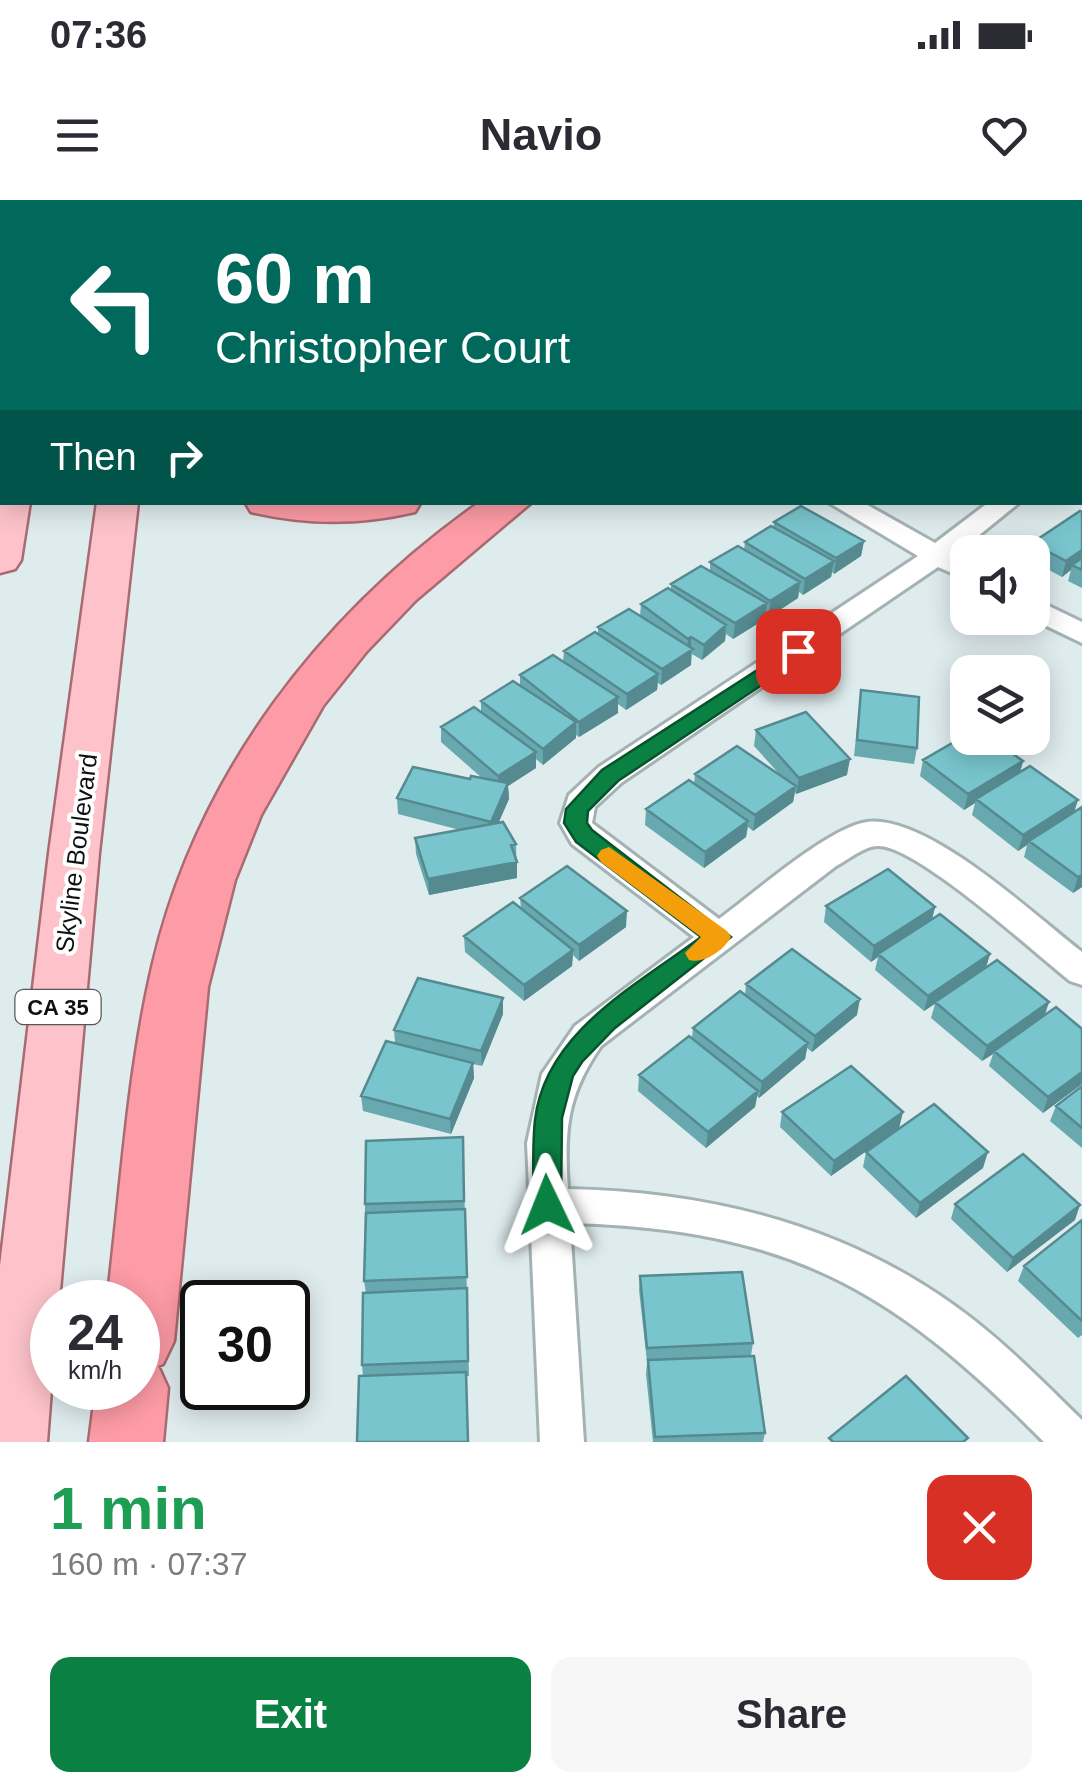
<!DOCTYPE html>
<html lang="en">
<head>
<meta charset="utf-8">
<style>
	body { margin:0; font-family:Arial,sans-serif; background:#f7f7f7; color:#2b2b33; height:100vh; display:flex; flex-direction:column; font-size:38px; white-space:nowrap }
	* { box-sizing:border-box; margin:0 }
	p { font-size:32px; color:#7c7c81 }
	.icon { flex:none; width:55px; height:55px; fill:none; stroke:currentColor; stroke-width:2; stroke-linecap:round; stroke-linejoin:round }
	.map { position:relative; height:1242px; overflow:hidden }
	.drawer { display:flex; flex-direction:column; background:#fff; flex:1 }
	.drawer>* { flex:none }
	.hud { position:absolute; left:0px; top:0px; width:1082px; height:305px; box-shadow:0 5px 25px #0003; background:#00695c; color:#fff; overflow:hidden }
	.buttons { position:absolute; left:950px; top:335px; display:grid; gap:20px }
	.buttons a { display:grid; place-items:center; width:100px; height:100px; border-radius:20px; background:#fff; box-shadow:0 5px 25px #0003; font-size:50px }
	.speed { position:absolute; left:30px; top:1080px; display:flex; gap:20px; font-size:50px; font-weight:700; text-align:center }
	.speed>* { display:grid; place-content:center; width:130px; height:130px; border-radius:50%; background:#fff; box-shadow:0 5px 25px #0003; line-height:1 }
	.speed small { font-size:25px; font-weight:400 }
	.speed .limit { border:5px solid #111; border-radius:15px; background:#fff; color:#111 }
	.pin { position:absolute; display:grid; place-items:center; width:85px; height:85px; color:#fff; margin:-42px; border-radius:20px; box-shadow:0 5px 15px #0006 }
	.me { position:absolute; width:110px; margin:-55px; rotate:358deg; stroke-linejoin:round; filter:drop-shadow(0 0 8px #0008) }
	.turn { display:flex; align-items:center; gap:35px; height:210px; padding:0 50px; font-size:45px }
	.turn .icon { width:130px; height:130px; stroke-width:2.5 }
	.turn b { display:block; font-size:70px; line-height:85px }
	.then { display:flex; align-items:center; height:95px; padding:0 50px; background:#0003; gap:20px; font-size:38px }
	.round { display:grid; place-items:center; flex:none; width:105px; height:105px; border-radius:20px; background:#f7f7f7 }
	.overview { display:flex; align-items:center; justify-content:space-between; height:170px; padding:0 50px }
	h1 { font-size:60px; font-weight:600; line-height:75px; color:#1e9e55 }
	.primary-button { display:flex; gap:20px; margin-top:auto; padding:20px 50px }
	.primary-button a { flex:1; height:115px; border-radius:20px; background:#0b8043; color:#fff; font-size:40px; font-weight:600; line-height:115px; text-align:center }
	.primary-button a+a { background:#f7f7f7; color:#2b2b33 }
	.status { display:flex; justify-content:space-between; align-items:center; height:70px; padding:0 50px; background:#fff; direction:ltr }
	.status svg { height:28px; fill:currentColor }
	header { display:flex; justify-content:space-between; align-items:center; height:130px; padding:0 50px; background:#fff; font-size:45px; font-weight:600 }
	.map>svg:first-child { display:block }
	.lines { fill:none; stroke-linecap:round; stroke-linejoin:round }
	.minor-casing { stroke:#a5b2b3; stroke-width:6 }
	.primary-casing { stroke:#a96b72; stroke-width:5 }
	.motorway-casing { stroke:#a96b72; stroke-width:5 }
	.minor { fill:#fff; fill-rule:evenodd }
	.primary { fill:#fec3ca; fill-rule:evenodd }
	.motorway { fill:#fd9ba6; fill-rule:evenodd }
	.wall { fill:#68a9b0 }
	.shaded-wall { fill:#558a90 }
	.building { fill:#79c5cd; stroke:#558a90; stroke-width:2.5 }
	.route { fill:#0b8043; stroke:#07532c; stroke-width:2.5 }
	.slow { fill:#f59e0b }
	.labels { text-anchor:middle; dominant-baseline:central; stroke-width:8; stroke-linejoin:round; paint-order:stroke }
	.shield { fill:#fff; stroke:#565858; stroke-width:2.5 }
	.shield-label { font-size:22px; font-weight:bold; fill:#0d1111 }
	.street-label { font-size:25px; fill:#0d1111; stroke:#fff }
</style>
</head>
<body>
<div class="status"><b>07:36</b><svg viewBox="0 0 49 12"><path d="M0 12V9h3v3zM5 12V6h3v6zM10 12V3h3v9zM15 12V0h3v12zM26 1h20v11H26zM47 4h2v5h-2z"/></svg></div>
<header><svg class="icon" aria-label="menu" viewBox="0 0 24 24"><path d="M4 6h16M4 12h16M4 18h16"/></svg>Navio<svg class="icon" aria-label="heart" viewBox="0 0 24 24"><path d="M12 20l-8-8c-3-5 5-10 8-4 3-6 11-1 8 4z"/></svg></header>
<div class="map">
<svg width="1082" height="1242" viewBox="0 0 1082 1242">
	<rect width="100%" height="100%" fill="#dfecee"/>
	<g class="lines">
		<!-- minor casing -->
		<g class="minor-casing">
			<path id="minor" d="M1080,199h2l-2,21z
				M828,302h34l73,41 54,-41h31l-64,52 12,6v20l-30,-13 -317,216 -26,24 -3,16 127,96c33,-24 110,-92 148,-97 60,-8 167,93 215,130v33l-12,-4c-35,-28 -154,-136 -192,-135 -14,0 -30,14 -42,20l-235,180c-34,49 -37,84 -33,143 148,3 289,39 407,132 38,30 72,65 107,99v22h-38c-151,-153 -255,-213 -474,-219l14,219h-44l-13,-299 15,-69 33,-48 119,-89 -122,-93 -12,-21 9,-28 30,-28 319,-211z
				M1032,398l50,24v21l-52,-25z"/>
		</g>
		<!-- primary casing -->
		<g class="primary-casing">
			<path id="primary" d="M0,292l2,10h28l-9,58 -6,9 -15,4z
				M97,302h41l-39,351 -40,449h-7v75l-5,65h-47v-176l49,-413z"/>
		</g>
		<!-- motorway casing -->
		<g class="motorway-casing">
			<path id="motorway" d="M267,0h64l-65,2z
				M849,0h53l1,2h-52z
				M0,40h2v22h-2z
				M1080,44h2v23h-2z
				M0,90h2v24h-2z
				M1080,100l2,1v24l-2,-1z
				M1080,150h2v24h-2z
				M245,302h176l-6,10c-55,13 -109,13 -164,0z
				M480,302h52l-116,98 -49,51 -44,55 -62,109 -26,65 -27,107 -34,354 -11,23 -5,2 10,22 -5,54h-74l7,-54h42v-86h-31c14,-112 20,-229 46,-339 45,-190 168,-349 327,-461z"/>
		</g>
		<!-- minor -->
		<use href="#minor" class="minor"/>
		<!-- primary -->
		<use href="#primary" class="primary"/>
		<!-- motorway -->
		<use href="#motorway" class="motorway"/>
	</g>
	<!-- wall -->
	<path class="wall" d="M1082,312v76l-14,-7 3,-11 -9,7 -30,-16v-9h-2l2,-9z
		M774,322l90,19 -3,15 -27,18 -2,-2 -1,5 -28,18 -4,-3 -1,6 -29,19 -3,-2 -1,4 -32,20 -7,-5 -1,7 -23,19 -10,-6 -1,11 -30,20 -3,-2 -1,7 -31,20 -8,-6v9l-39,24 -3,-2v3l-33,27 -7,-6v9l-28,18 1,13 -11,23 18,22 1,34 -88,17 -13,-41 -1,-16 45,-8 -62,-16 -1,-16 73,-19 12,-1 -41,-36v-15l40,-15v-11l39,-16v-10l43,-13 1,-11 34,-16v-8l42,-11 1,-12 30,-14v-6l39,-13v-9l34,-12 1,-8 28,-14z
		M861,490l56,58 -3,16 -60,-8z
		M756,530l91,45 -51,19 -1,-2 -2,10 -40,29 -5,-4 -2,10 -42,31 -59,-43 1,-16 48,-25 1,-10 86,2 -27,-30z
		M923,560l100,1 -3,11 55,39 7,-4v80l-9,6 -49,-36 3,-12 -9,6 -46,-36 3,-12 -11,7 -44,-34z
		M520,698l106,29 -47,34 -6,-6 -1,11 -48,35 -59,-49 -1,-16 57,-28z
		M826,706l109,1 -3,12 58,35 -4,14 59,47 37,14v55l-39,29 -54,-47 4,-12 -11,7 -51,-43 4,-14 -11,7 -49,-41 3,-13 -7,5 -47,-40z
		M746,784l111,31 -45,37 -5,-4 -2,11 -46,39 -2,-2 -2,11 -49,41 -68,-57 1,-16 53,-37 1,-10 52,-33z
		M503,798v16l-21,52 -9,-2 1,14 -23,56 -88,-23 -2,-15 34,-53 -1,-13z
		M1082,886v62l-32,-27 6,-15z
		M782,912h121l-4,16 -68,48 -51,-49z
		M463,937l6,239h-106l-1,-11 4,-72 -2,-12 1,-77z
		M866,952l117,16 -67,50 -53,-51z
		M955,1004l120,16 -68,52 -56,-53z
		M1082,1020v115l-4,3 -60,-57 6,-15z
		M640,1076l113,67 -2,13 14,77 -2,9h-110l-7,-68 1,-12 -8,-72z"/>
	<!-- shaded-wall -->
	<path class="shaded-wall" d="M864,341l-3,15 -27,18 2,-16z
		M1082,350v12l-10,3 -1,5 -9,7 4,-16z
		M834,361l-3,16 -28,18 2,-16z
		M800,382l-2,16 -29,19 1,-16z
		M767,403l-2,16 -32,20 2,-16z
		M726,425l-1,16 -23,19 2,-15z
		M691,437v28l-30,20 1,-16 25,-16 1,-14z
		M658,474l-1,16 -31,20 1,-16z
		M618,497v16l-39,24v-15z
		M576,522v16l-33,27v-16z
		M536,552v16l-28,18 1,13 -17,39 -1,-16 8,-30 -1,-16z
		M850,559l-3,16 -51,19 3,-16z
		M1023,561l-4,16 -43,22 -1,4 -11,7 4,-16z
		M796,586l-3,16 -40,29 2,-16z
		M1078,600l-5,16 -44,25 -2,4 -9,6 5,-16z
		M748,621l-2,16 -42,31 1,-16z
		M517,662v16l-88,17 -1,-16z
		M1082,675v12l-9,6 5,-16z
		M935,707l-4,16 -53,31v3l-7,5 3,-16z
		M627,711l-1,16 -47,34v-16z
		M573,750l-1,16 -48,35v-16z
		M990,754l-5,16 -61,41 4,-15z
		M503,798v16l-21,52 -1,-15z
		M860,799l-3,16 -45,37 3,-16z
		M1049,802l-5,16 -50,33 -1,3 -11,7 5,-15z
		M808,843l-3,16 -46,39 3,-16z
		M473,863l1,15 -23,56 -1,-15z
		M1082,872v12l-39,29 5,-16z
		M758,891l-3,16 -49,41 2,-16z
		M903,912l-4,16 -68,48 3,-15z
		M988,952l-5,16 -67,50 4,-15z
		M1080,1005l-5,15 -68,52 6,-14z"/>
	<!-- building -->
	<path class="building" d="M801,306l63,35 -28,17 -62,-36z
		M1080,311l2,1v38l-16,11 -34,-18z
		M771,326l63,35 -29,18 -60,-37z
		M738,346l62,36 -30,19 -60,-39z
		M1082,358v12l-10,-5z
		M701,366l66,37 -32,20 -64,-39z
		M668,388l58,37 -22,20 -13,-8 -3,2 -47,-35z
		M629,409l64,40 -31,20 -64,-42z
		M595,432l63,42 -31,20 -63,-43z
		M553,455l65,42 -39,25 -59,-47z
		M513,481l63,41 -33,27 -62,-48z
		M861,490l58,7 -2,51 -60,-8z
		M474,507l62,45 -38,24 -57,-49z
		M806,512l44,47 -51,19 -43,-48z
		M968,534v4h22l33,23 -55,33 -45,-34z
		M737,546l59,40 -41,29 -60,-41z
		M1030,566l48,34 -55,35 -47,-36z
		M413,567l57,12 1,-3 37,7 -17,39 -94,-24z
		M689,580l59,41 -43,31 -59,-43z
		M1082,607v68l-4,2 -49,-36z
		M503,622l13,22 -5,1 6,17 -89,17 -13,-41z
		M567,666l60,45 -48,34 -59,-47z
		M888,669l47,38 -61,39 -48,-40z
		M513,702l60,48 -49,35 -60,-49z
		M940,714l50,40 -62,42 -50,-42z
		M792,749l68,50 -45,37 -69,-52z
		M997,760l52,42 -62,44 -52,-44z
		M418,778l85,20 -22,53 -87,-21z
		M740,791l68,52 -46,39 -69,-54z
		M1056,807l26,22v43l-34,25 -54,-46z
		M689,836l69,55 -50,41 -69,-57z
		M386,841l87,22 -23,56 -89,-23z
		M851,866l52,46 -69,49 -52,-49z
		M1082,886v42l-26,-22z
		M934,904l54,48 -68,51 -54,-51z
		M463,937l1,64 -99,3 1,-63z
		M1023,954l57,51 -67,53 -58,-54z
		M465,1009l2,68 -103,4 2,-68z
		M1082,1020v101l-58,-55z
		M742,1072l11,71 -106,5 -7,-72z
		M467,1088l1,73 -106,4 1,-72z
		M754,1156l11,77 -110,4 -7,-77z
		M466,1172l2,70h-111l2,-66z
		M906,1176l62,62 -5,4h-130l-4,-4z"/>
	<!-- route -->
	<path class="route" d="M798,444l7,2 3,5 -3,5 -187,125 -30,30 -1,12 5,7 139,107 -116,91 -33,34 -9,14 -11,42 -1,87 -4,8 -10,4 -10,-4 -4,-8c1,-28 -1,-58 2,-85 10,-88 102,-135 166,-183l-125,-95 -12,-19 2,-14 36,-39z"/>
	<!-- slow -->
	<path class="slow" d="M609,647l118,84 4,6c-8,14 -27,27 -42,23l-4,-7 16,-16 -100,-75 -4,-6 4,-6z"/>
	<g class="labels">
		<!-- shield labels -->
		<rect class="shield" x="15.5" y="790" width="85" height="34" rx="8"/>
		<g class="shield-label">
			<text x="58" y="807">CA 35</text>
		</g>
		<!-- street labels -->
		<g class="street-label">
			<text transform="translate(76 653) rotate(-83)">Skyline Boulevard</text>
		</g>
	</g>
</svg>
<div class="buttons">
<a><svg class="icon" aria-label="sound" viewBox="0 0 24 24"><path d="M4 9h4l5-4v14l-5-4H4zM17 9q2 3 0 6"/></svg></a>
<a><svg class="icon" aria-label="layers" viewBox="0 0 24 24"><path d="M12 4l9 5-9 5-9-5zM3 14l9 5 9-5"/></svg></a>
</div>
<div class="speed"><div>24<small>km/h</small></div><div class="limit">30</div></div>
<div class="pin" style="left:798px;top:451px;background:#d93025"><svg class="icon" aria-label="arrive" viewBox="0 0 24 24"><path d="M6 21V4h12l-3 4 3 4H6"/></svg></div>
<svg class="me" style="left:547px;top:1005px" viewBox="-20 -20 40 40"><path d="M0-17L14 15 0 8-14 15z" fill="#0b8043" stroke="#fff" stroke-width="4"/></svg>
<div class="hud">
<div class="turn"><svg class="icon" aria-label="left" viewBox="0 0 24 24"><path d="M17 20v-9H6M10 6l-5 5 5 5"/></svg><div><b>60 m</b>Christopher Court</div></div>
<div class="then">Then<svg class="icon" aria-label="right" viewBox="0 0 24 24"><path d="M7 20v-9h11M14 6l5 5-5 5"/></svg></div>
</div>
</div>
<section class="drawer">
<div class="overview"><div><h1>1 min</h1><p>160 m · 07:37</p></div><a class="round" style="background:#d93025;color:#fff"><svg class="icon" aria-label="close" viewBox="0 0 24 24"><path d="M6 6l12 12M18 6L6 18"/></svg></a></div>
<div class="primary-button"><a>Exit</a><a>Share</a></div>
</section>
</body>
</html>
